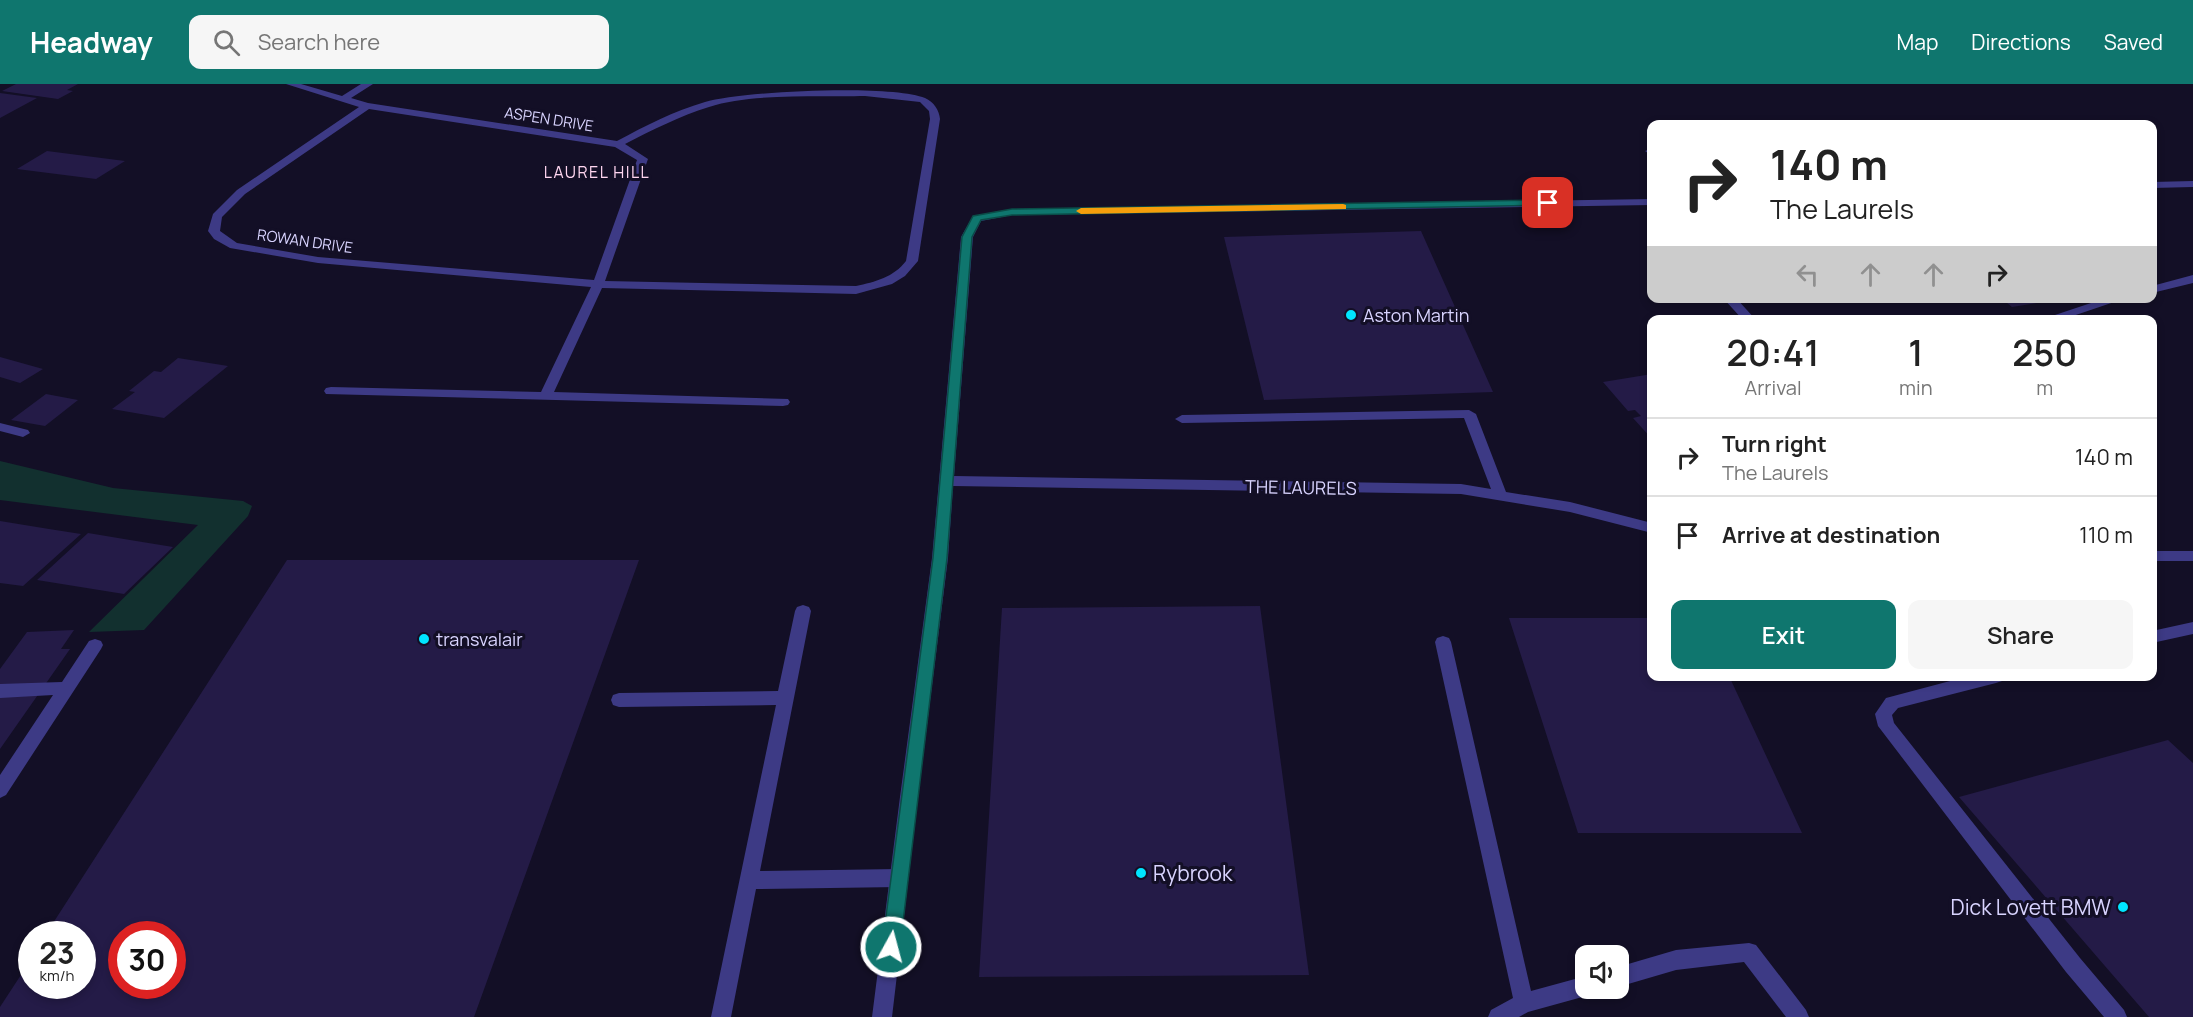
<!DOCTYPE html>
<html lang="en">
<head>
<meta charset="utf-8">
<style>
	body { margin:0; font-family:Manrope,sans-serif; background:#f6f6f6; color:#222; height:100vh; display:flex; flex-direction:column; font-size:22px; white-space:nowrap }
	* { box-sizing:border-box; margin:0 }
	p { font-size:20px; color:#767676 }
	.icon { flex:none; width:33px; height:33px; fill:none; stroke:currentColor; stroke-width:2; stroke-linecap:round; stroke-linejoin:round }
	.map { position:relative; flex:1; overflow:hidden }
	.sheet { position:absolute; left:1647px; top:231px; width:510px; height:366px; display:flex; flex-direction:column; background:#fff; border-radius:12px; box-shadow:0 3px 9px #0003 }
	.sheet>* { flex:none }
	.top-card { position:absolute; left:1647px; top:36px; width:510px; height:183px; border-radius:12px; box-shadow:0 3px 9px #0003; background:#fff; color:#222; overflow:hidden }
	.tools { position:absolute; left:1575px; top:861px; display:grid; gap:12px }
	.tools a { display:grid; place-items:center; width:54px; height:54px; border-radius:12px; background:#fff; box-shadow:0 3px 9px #0003; font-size:30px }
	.speed { position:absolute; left:18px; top:837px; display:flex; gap:12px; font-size:30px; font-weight:700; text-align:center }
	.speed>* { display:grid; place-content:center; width:78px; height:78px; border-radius:50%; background:#fff; box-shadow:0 3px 9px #0003; line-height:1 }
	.speed small { font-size:15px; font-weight:400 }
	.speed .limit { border:9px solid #d22; background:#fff; color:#111 }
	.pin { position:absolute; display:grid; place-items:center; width:51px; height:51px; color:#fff; margin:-26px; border-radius:12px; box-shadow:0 3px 9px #0006 }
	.me { position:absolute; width:66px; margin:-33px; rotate:7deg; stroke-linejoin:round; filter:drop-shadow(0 0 4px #0008) }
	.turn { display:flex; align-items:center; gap:21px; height:126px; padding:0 24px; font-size:27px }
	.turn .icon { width:78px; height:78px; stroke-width:2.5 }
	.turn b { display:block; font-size:42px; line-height:51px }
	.lanes { display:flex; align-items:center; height:57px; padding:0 24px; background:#0003; justify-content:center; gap:30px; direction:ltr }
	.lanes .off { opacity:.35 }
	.eta { display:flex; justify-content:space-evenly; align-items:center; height:102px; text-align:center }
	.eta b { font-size:36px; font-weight:600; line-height:42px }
	.primary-button { display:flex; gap:12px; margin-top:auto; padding:12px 24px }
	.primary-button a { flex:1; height:69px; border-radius:12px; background:#0f766e; color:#fff; font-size:24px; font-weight:600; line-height:69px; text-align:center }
	.primary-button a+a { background:#f6f6f6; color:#222 }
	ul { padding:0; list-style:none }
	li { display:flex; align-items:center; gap:18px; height:78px; padding:0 24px; border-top:2px solid #e0e0e0 }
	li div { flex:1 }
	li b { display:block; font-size:22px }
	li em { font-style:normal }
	header { display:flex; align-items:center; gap:36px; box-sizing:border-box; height:84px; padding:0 30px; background:#0f766e; color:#fff }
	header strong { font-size:28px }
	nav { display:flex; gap:33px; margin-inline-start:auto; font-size:21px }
	.search { width:420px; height:54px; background:#f6f6f6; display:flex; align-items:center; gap:15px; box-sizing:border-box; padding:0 21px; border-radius:12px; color:#767676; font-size:22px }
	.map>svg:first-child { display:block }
	.green { fill:#12302f }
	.building { fill:#241b47; fill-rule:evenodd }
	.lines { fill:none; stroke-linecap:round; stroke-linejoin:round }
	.lane { fill:#3d3a85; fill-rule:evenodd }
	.street { fill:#3d3a85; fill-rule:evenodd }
	.route { fill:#0f766e; stroke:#0a4d48; stroke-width:1.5 }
	.slow { fill:#f59e0b }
	.poi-dot { fill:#00e5ff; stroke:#130f26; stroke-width:2 }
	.labels { text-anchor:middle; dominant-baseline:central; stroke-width:6; stroke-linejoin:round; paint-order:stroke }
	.far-street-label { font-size:15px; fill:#d9d4ff; stroke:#130f26 }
	.far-neighbourhood-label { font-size:16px; letter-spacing:1.5px; fill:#ffd6f0; stroke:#130f26 }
	.poi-label { font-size:18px; fill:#d9d4ff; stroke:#130f26; text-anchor:start }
	.street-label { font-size:18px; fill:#d9d4ff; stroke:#130f26 }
	.near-poi-label { font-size:21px; fill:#d9d4ff; stroke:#130f26; text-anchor:start }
</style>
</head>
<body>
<header>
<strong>Headway</strong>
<div class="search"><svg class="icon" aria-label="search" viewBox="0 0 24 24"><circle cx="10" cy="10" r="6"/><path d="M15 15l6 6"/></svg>Search here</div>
<nav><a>Map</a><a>Directions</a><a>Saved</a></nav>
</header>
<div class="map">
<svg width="2193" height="933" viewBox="0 0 2193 933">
	<rect width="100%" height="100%" fill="#130f26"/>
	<!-- green -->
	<path class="green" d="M0,377l113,27 130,13 9,5 -4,10 -104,114 -55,2 109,-107 -198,-25z"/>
	<!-- building -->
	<path class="building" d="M16,0h62l-11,6 6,1 -15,8 -56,-8z
		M0,9l37,5 -37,20z
		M47,67l78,10 -29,18 -79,-10z
		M1421,147l72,161 -229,8 -40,-163z
		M2001,214h55v2l-44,7z
		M0,273l43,12 -23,14 -20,-6z
		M178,274l50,8 -64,52 -52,-9 23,-17 -6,-1 25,-20 7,1z
		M1652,290v65l-19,-21 8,-2 -6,-6 -7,1 -25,-29z
		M46,310l32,6 -33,26 -34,-6z
		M0,437l49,8 32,5 -58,52 -23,-3z
		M88,449l42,7 43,7 -49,47 -87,-14z
		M287,476h352l-165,457h-474v-10l32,-49v28h50v-52h-36zM122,850h50v52h-50z
		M1260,522l49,369 -330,2 23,-369z
		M1509,534h143v58h77l73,157h-224z
		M74,546l-13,19h9l-70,100v-80l27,-37z
		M2168,656l25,23v254h-44l-190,-220z"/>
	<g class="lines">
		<!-- lane -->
		<path class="lane" d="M1652,64v8l-7,-5z
			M2193,97v6l-41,1v-6z
			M1652,115v6l-640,10 -31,6 -8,16 -19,239 507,8 30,5 -27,-71 -282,5 -7,-4 7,-4 287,-5 7,4 30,78 64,10 82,21v10l-82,-21 -109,-18 -508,-8 -5,72 -30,239 -3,5 -6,3 -6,-3 -3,-5 32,-239 29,-321 12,-21 39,-7z
			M2193,191v8l-41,10v-7z
			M1723,214h13l20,22h-13z
			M2106,214h20l-65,22h-21z
			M2152,467h41v10h-41z
			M803,521l6,2 2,4 -51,260 139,-2 7,3 2,6 -2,6 -7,3 -143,2 -25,128h-20l65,-312 -157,2 -6,-2 -2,-5 2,-5 6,-2 159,-2 17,-80 2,-4z
			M2193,538v12l-41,9v-12z
			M1443,552l6,2 2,4 80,349 55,-15v12h9l-2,5 -7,3 -58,16 -9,5h-31l3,-7 22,-12 -78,-356 2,-4z
			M95,555l6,2 2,4 -2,4 -95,146 -6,3v-23l53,-80 -53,3v-14l62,-2 27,-41z
			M1969,592h35l-2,5 -6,2 -98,25 -6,7 2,8 186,235 44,52 3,7h-23l-38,-45 -188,-246 -3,-12 11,-16z
			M1749,859l7,2 50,65 3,7h-23l-42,-55 -68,8 -58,17v-20l58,-17z"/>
		<!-- street -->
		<path class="street" d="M286,0h15l41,12 19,-12h12l-22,14 17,5 249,38c28,-15 57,-30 88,-39 36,-11 187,-18 220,-4 9,4 14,12 15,21l-22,142 -13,15 -13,8 -36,10 -254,-6 -48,104 234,7 2,3 -2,3 -5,1 -457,-12 -2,-3 2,-3 5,-1 210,5 50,-105 -273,-24 -88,-15 -16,-9 -6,-8 5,-17 24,-24 122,-83zM865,12l55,6 9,9 1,8 -24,142c-12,16 -31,21 -50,25l-251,-5 43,-122 -23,-15c27,-14 55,-28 84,-37 42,-14 111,-10 156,-11zM369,25l246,38 22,13 -43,120 -276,-23 -81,-14 -17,-12 2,-14 23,-23z
			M0,339l28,7 2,3 -7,4 -23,-6z
			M909,705l6,3 3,5 -26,220h-20l28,-220 3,-5z"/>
	</g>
	<!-- route -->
	<path class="route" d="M1548,116l5,3 -1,2 -540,10 -31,5 -9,17 -25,321 -47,389 -3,6 -6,3 -7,-3 -2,-6 51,-389 29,-321 11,-21 39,-7z"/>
	<!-- slow -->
	<path class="slow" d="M1343,120l3,1v4l-265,5 -5,-3 5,-3z"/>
	<!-- markers -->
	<g class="poi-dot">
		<circle cx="1351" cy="231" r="6"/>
		<circle cx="424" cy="555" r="6"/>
		<circle cx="1141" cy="789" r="6"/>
		<circle cx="2123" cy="823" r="6"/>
	</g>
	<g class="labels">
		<!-- far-street labels -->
		<g class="far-street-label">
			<text transform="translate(549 35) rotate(9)">ASPEN DRIVE</text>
			<text transform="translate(305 157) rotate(8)">ROWAN DRIVE</text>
		</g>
		<!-- far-neighbourhood labels -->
		<g class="far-neighbourhood-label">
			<text x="597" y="88">LAUREL HILL</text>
		</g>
		<!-- poi labels -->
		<g class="poi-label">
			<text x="1363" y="231">Aston Martin</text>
			<text x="436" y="555">transvalair</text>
		</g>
		<!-- street labels -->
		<g class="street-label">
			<text transform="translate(1301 403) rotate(1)">THE LAURELS</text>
		</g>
		<!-- near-poi labels -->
		<g class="near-poi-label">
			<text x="1153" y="789">Rybrook</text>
			<text x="2111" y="823" text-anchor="end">Dick Lovett BMW</text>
		</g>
	</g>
</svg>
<div class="tools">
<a><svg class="icon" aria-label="sound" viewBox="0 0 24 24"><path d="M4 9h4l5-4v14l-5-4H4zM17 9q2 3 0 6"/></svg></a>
</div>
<div class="speed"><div>23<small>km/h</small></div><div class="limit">30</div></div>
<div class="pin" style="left:1548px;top:119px;background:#d93025"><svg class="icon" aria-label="arrive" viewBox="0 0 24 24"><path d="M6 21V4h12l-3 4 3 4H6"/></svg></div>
<svg class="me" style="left:891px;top:863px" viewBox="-20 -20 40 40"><circle r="17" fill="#0f766e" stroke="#fff" stroke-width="3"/><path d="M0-11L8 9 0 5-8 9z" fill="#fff"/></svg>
<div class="top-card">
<div class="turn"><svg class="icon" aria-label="right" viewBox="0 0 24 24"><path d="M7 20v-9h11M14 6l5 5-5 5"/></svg><div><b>140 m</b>The Laurels</div></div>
<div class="lanes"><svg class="icon off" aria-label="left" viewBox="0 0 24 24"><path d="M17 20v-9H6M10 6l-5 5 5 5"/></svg><svg class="icon off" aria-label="ahead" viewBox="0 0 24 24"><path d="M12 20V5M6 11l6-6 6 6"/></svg><svg class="icon off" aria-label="ahead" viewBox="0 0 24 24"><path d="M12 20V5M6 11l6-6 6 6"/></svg><svg class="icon" aria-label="right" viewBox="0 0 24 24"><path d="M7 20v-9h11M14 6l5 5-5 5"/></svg></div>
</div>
<section class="sheet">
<div class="eta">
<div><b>20:41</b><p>Arrival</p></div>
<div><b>1</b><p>min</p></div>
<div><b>250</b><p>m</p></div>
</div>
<ul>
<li><svg class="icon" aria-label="right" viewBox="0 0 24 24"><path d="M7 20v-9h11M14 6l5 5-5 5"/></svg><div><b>Turn right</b><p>The Laurels</p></div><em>140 m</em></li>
<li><svg class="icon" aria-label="arrive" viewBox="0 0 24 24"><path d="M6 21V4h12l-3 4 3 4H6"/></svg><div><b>Arrive at destination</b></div><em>110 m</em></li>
</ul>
<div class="primary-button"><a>Exit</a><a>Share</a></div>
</section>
</div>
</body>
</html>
